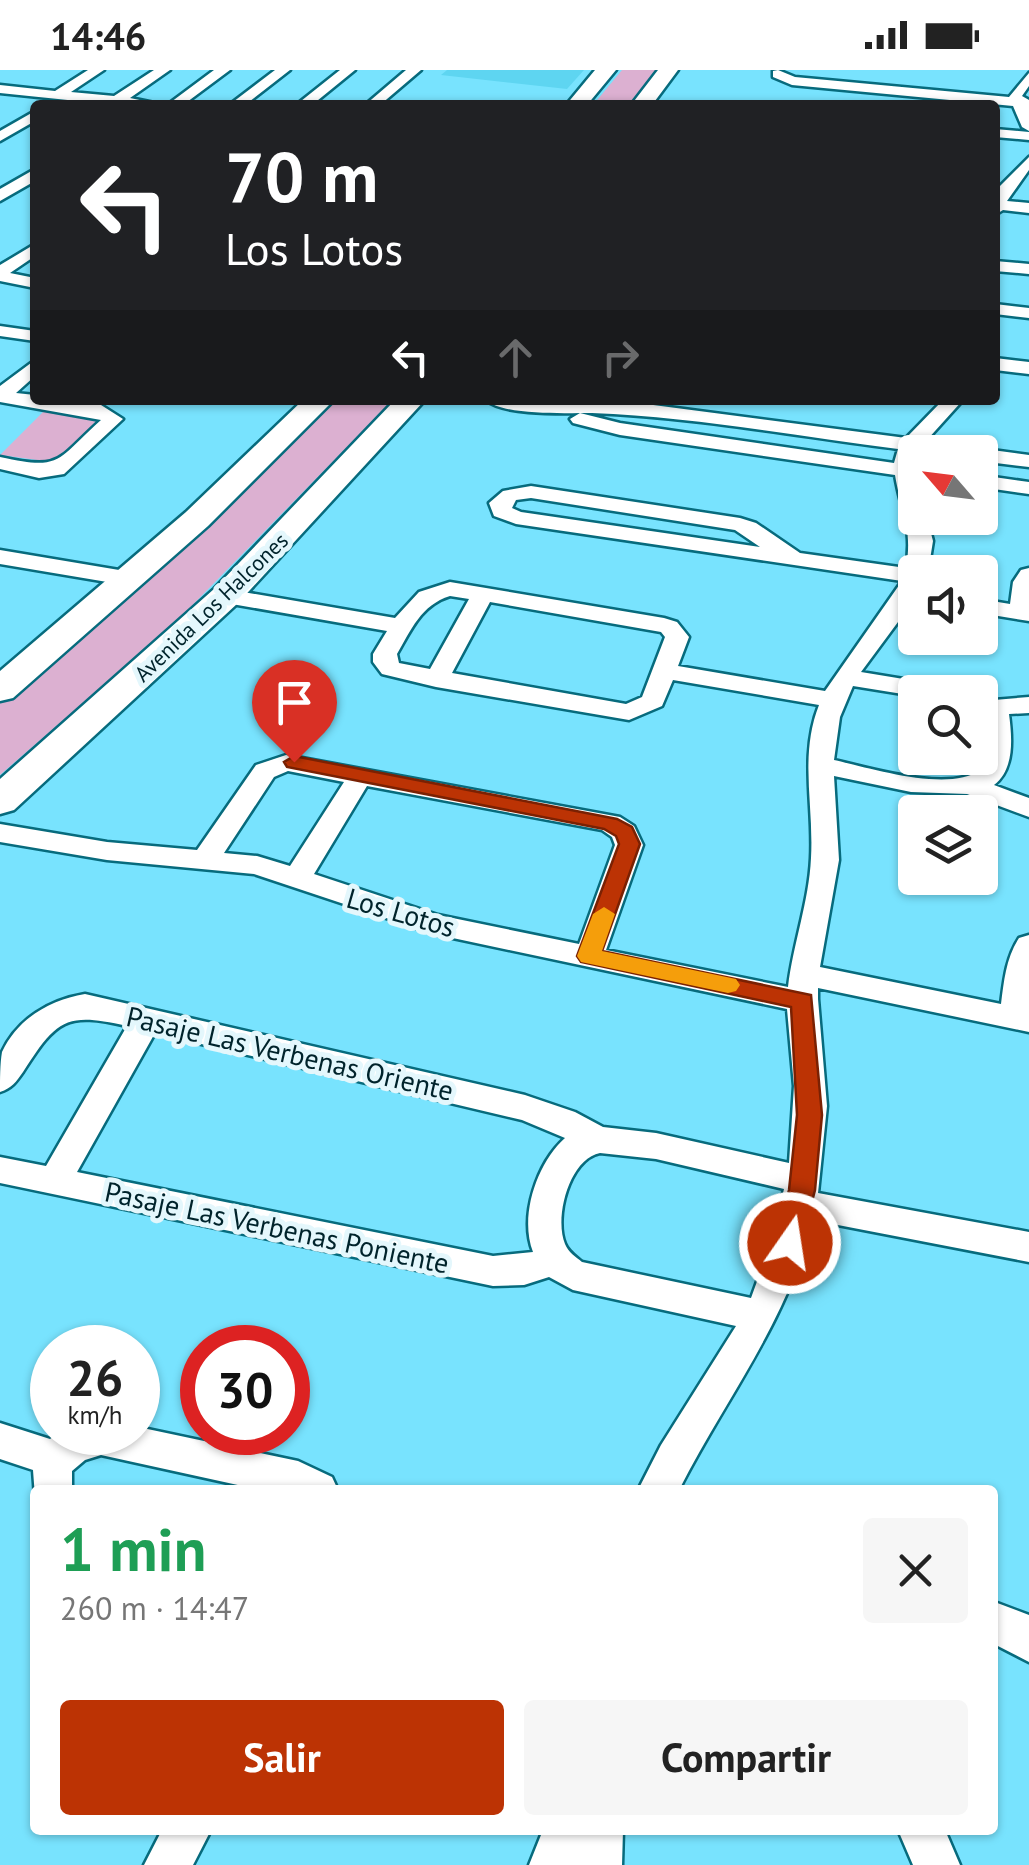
<!DOCTYPE html>
<html lang="es">
<head>
<meta charset="utf-8">
<style>
	body { margin:0; font-family:"PT Sans",sans-serif; background:#f6f6f6; color:#222; height:100vh; display:flex; flex-direction:column; font-size:38px; white-space:nowrap }
	* { box-sizing:border-box; margin:0 }
	p { font-size:32px; color:#767676 }
	.icon { flex:none; width:55px; height:55px; fill:none; stroke:currentColor; stroke-width:2; stroke-linecap:round; stroke-linejoin:round }
	.map { position:relative; flex:1; overflow:hidden }
	.side { position:absolute; left:30px; top:1415px; width:968px; height:350px; display:flex; flex-direction:column; background:#fff; border-radius:10px; box-shadow:0 2px 8px #0004 }
	.side>* { flex:none }
	.hud { position:absolute; left:30px; top:30px; width:970px; height:305px; border-radius:10px; box-shadow:0 2px 8px #0004; background:#202124; color:#fff; overflow:hidden }
	.needle { width:65px; rotate:298deg }
	.buttons { position:absolute; left:898px; top:365px; display:grid; gap:20px }
	.buttons a { display:grid; place-items:center; width:100px; height:100px; border-radius:10px; background:#fff; box-shadow:0 2px 8px #0004; font-size:50px }
	.speed { position:absolute; left:30px; top:1255px; display:flex; gap:20px; font-size:50px; font-weight:700; text-align:center }
	.speed>* { display:grid; place-content:center; width:130px; height:130px; border-radius:50%; background:#fff; box-shadow:0 2px 8px #0004; line-height:1 }
	.speed small { font-size:25px; font-weight:400 }
	.speed .limit { border:15px solid #d22; background:#fff; color:#111 }
	.pin { position:absolute; display:grid; place-items:center; width:85px; height:85px; color:#fff; margin:-102px -42px; border-radius:50% 50% 50% 0; rotate:-45deg; box-shadow:0 0 10px #0007 }
	.pin .icon { rotate:45deg }
	.me { position:absolute; width:110px; margin:-55px; rotate:13deg; stroke-linejoin:round; filter:drop-shadow(0 0 8px #0008) }
	.turn { display:flex; align-items:center; gap:35px; height:210px; padding:0 30px; font-size:45px }
	.turn .icon { width:130px; height:130px; stroke-width:2.5 }
	.turn b { display:block; font-size:70px; line-height:85px }
	.lanes { display:flex; align-items:center; height:95px; padding:0 30px; background:#0003; justify-content:center; gap:50px; direction:ltr }
	.lanes .off { opacity:.35 }
	.round { display:grid; place-items:center; flex:none; width:105px; height:105px; border-radius:10px; background:#f6f6f6 }
	.headline { display:flex; align-items:center; justify-content:space-between; height:170px; padding:0 30px }
	h1 { font-size:60px; font-weight:700; line-height:75px; color:#1e9e55 }
	.action { display:flex; gap:20px; margin-top:auto; padding:20px 30px }
	.action a { flex:1; height:115px; border-radius:10px; background:#bc3304; color:#fff; font-size:40px; font-weight:700; line-height:115px; text-align:center }
	.action a+a { background:#f6f6f6; color:#222 }
	.status { display:flex; justify-content:space-between; align-items:center; height:70px; padding:0 50px; background:#fff; direction:ltr }
	.status svg { height:28px; fill:currentColor }
	.map>svg:first-child { display:block }
	.built { fill:#5ed5f1 }
	.green { fill:#dcb0d1 }
	.lines { fill:none; stroke-linecap:round; stroke-linejoin:round }
	.street-casing { stroke:#076b7d; stroke-width:5 }
	.secondary-casing { stroke:#076b7d; stroke-width:5 }
	.street { fill:#fff; fill-rule:evenodd }
	.secondary { fill:#fff; fill-rule:evenodd }
	.route { fill:#bc3304; stroke:#7a2103; stroke-width:2.5 }
	.slow { fill:#f59e0b }
	.labels { text-anchor:middle; dominant-baseline:central; stroke-width:10; stroke-linejoin:round; paint-order:stroke }
	.far-street-label { font-size:22px; fill:#00232b; stroke:#e4f7fc }
	.street-label { font-size:28px; fill:#00232b; stroke:#e4f7fc }
</style>
</head>
<body>
<div class="status"><b>14:46</b><svg viewBox="0 0 49 12"><path d="M0 12V9h3v3zM5 12V6h3v6zM10 12V3h3v9zM15 12V0h3v12zM26 1h20v11H26zM47 4h2v5h-2z"/></svg></div>
<div class="map">
<svg width="1029" height="1795" viewBox="0 0 1029 1795">
	<rect width="100%" height="100%" fill="#78e3fe"/>
	<!-- built -->
	<path class="built" d="M447,0h137l-17,19 -126,-14z"/>
	<!-- green -->
	<path class="green" d="M622,0h38l-29,35h-38z
		M328,330h65l-219,224 -174,151v-72l142,-117z
		M48,337l59,8 -48,48 -59,-8z"/>
	<g class="lines">
		<!-- street casing -->
		<g class="street-casing">
			<path id="street" d="M88,0h16l-33,22 43,4 40,-26h16l-40,28 34,7h-48l-116,-12v-8l55,6z
				M214,0h16l-47,35h-16z
				M275,0h15l-45,35h-16z
				M340,0h15l-43,35h-16z
				M406,0h15l-41,35h-15z
				M778,0l17,7 214,20 20,-24v13l-7,10 7,4v31l-7,-4 -9,-21 -221,-21 -19,-8v-6z
				M35,41v10l-35,20v-10z
				M995,59l34,3v8l-34,-3z
				M1029,87v13l-22,31 22,2v10l-26,-3 -8,5 1,-25z
				M35,99v12l-35,20v-12z
				M35,174v12l-25,17 25,5v10l-35,-7v-16z
				M995,191l34,3v10l-34,-3z
				M995,234l34,4v10l-34,-4z
				M0,256l35,5v10l-35,-5z
				M995,288l34,4v12l-34,-4z
				M35,290v16l-19,17 19,2v5l66,5 22,14 -59,55 -25,4 -39,-9v-12c63,14 56,3 101,-37l-101,-18v-16z
				M486,330l152,3 268,35 37,-38h20l-37,41 103,14v12l-49,-6v-9h-65v66h12l6,23 -5,31h-13v27l-54,73 79,13 12,7 -37,4 -62,-10 -13,31 -6,43c36,8 115,33 146,10l6,-33 -6,-42 14,5 35,-3v16l-20,1c3,23 6,55 -15,71l35,13v19l-62,-23 -56,-2 -77,-16 5,84 -19,107 181,37c3,-23 5,-46 18,-66l10,-3v97l-211,-44v11l9,107 -9,87 211,39v30l-217,-42c-24,101 -87,179 -133,270h-41l23,-45 75,-119 -163,-36 -24,-13 -25,8 -31,1 -493,-103v-26l46,9 81,-140c-61,-14 -70,-7 -104,46 -7,10 -11,16 -23,20 0,-12 0,-29 2,-40 16,-34 48,-52 83,-58l440,101 50,17 28,15 53,6 133,30 5,-77 -7,-77 -353,-75 -180,-60 -147,-14 -107,-18v-18l107,18 90,8 59,-85 30,-10 334,62 14,9 9,19 -37,105 182,37c5,-43 21,-85 23,-129 3,-53 -12,-102 8,-153l-146,-25 -11,26 -33,14 -193,-33 -54,-13 -9,-12v-8l14,-23 -161,-28 -11,-7 11,-7 169,29 24,-26 31,-10 214,36 13,4 12,15 -11,29 147,25 77,-110 -386,-57 -22,-8 -5,-13 14,-12 28,-5 209,32 16,5 44,30 106,15c7,-40 -5,-56 -11,-93l-275,-40 -47,-12 -3,-4 10,-6 40,10 274,40 4,-14c-102,-13 -204,-32 -306,-36 -26,0 -88,3 -106,-13zM531,428l204,32 25,17 -239,-35 -9,-4 4,-8zM450,526l19,3 -39,70 -31,-6 -2,-9c14,-24 24,-49 53,-58zM490,532l171,30 4,5 -23,60 -16,7 -174,-31zM288,701l56,11 -54,84 -33,-10 -33,-3 50,-76zM367,716l235,44 10,7 3,8 -36,99 -141,-29 -124,-41zM155,963l367,87 43,18c-28,25 -46,78 -32,114l-40,4 -416,-84zM600,1083l56,6 128,30 -13,54 -20,55 -169,-36c-6,-5 -14,-10 -17,-18 -11,-26 4,-85 35,-91z
				M980,405l49,7v12l-49,-7z
				M0,480l131,22 11,7 -11,7 -131,-22z
				M1029,498v53l-49,-8v-14l30,5 3,-22 8,-12z
				M0,1353l50,16 10,-7h78v-5l160,34 34,16 6,13h-78l-159,-35 -16,5 -13,11v19h-37v7l-2,-27 -33,-11z
				M992,1531l37,14v47l-37,-19z
				M162,1760h49l-18,35h-49z
				M543,1760h80l-1,35h-93z
				M898,1760h47l15,35h-47z"/>
		</g>
		<!-- secondary casing -->
		<g class="secondary-casing">
			<path id="secondary" d="M595,0h21l-29,35h-21z
				M658,0h20l-26,35h-21z
				M303,330h31l-126,126 -195,172 -13,3v-30l186,-159z
				M395,330h30l-187,203 -224,207 -14,4v-35l214,-190z"/>
		</g>
		<!-- street -->
		<use href="#street" class="street"/>
		<!-- secondary -->
		<use href="#secondary" class="secondary"/>
	</g>
	<!-- route -->
	<path class="route" d="M294,686l323,63 15,8 8,17 -38,107 209,44 11,120 -7,75 -16,61 -9,3 -10,-3 -4,-8 13,-53 8,-75 -6,-108 -210,-45 -4,-6 42,-112 -3,-8 -12,-7 -317,-62 -3,-5z"/>
	<!-- slow -->
	<path class="slow" d="M604,837l11,7 -13,37 134,28 4,6 -4,6 -8,2 -147,-31 -4,-6 16,-42z"/>
	<g class="labels">
		<!-- far-street labels -->
		<g class="far-street-label">
			<text transform="translate(211 537) rotate(-44)">Avenida Los Halcones</text>
		</g>
		<!-- street labels -->
		<g class="street-label">
			<text transform="translate(401 842) rotate(16)">Los Lotos</text>
			<text transform="translate(290 983) rotate(13)">Pasaje Las Verbenas Oriente</text>
			<text transform="translate(277 1157) rotate(12)">Pasaje Las Verbenas Poniente</text>
		</g>
	</g>
</svg>
<div class="buttons">
<a><svg class="needle" viewBox="-14 -14 28 28"><path d="M0-13l5 13h-10z" fill="#e53935"/><path d="M0 13l5-13h-10z" fill="#767676"/></svg></a>
<a><svg class="icon" aria-label="sound" viewBox="0 0 24 24"><path d="M4 9h4l5-4v14l-5-4H4zM17 9q2 3 0 6"/></svg></a>
<a><svg class="icon" aria-label="search" viewBox="0 0 24 24"><circle cx="10" cy="10" r="6"/><path d="M15 15l6 6"/></svg></a>
<a><svg class="icon" aria-label="layers" viewBox="0 0 24 24"><path d="M12 4l9 5-9 5-9-5zM3 14l9 5 9-5"/></svg></a>
</div>
<div class="speed"><div>26<small>km/h</small></div><div class="limit">30</div></div>
<div class="pin" style="left:294px;top:692px;background:#d93025"><svg class="icon" aria-label="arrive" viewBox="0 0 24 24"><path d="M6 21V4h12l-3 4 3 4H6"/></svg></div>
<svg class="me" style="left:790px;top:1173px" viewBox="-20 -20 40 40"><circle r="17" fill="#bc3304" stroke="#fff" stroke-width="3"/><path d="M0-11L8 9 0 5-8 9z" fill="#fff"/></svg>
<div class="hud">
<div class="turn"><svg class="icon" aria-label="left" viewBox="0 0 24 24"><path d="M17 20v-9H6M10 6l-5 5 5 5"/></svg><div><b>70 m</b>Los Lotos</div></div>
<div class="lanes"><svg class="icon" aria-label="left" viewBox="0 0 24 24"><path d="M17 20v-9H6M10 6l-5 5 5 5"/></svg><svg class="icon off" aria-label="ahead" viewBox="0 0 24 24"><path d="M12 20V5M6 11l6-6 6 6"/></svg><svg class="icon off" aria-label="right" viewBox="0 0 24 24"><path d="M7 20v-9h11M14 6l5 5-5 5"/></svg></div>
</div>
<section class="side">
<div class="headline"><div><h1>1 min</h1><p>260 m · 14:47</p></div><a class="round"><svg class="icon" aria-label="close" viewBox="0 0 24 24"><path d="M6 6l12 12M18 6L6 18"/></svg></a></div>
<div class="action"><a>Salir</a><a>Compartir</a></div>
</section>
</div>
</body>
</html>
